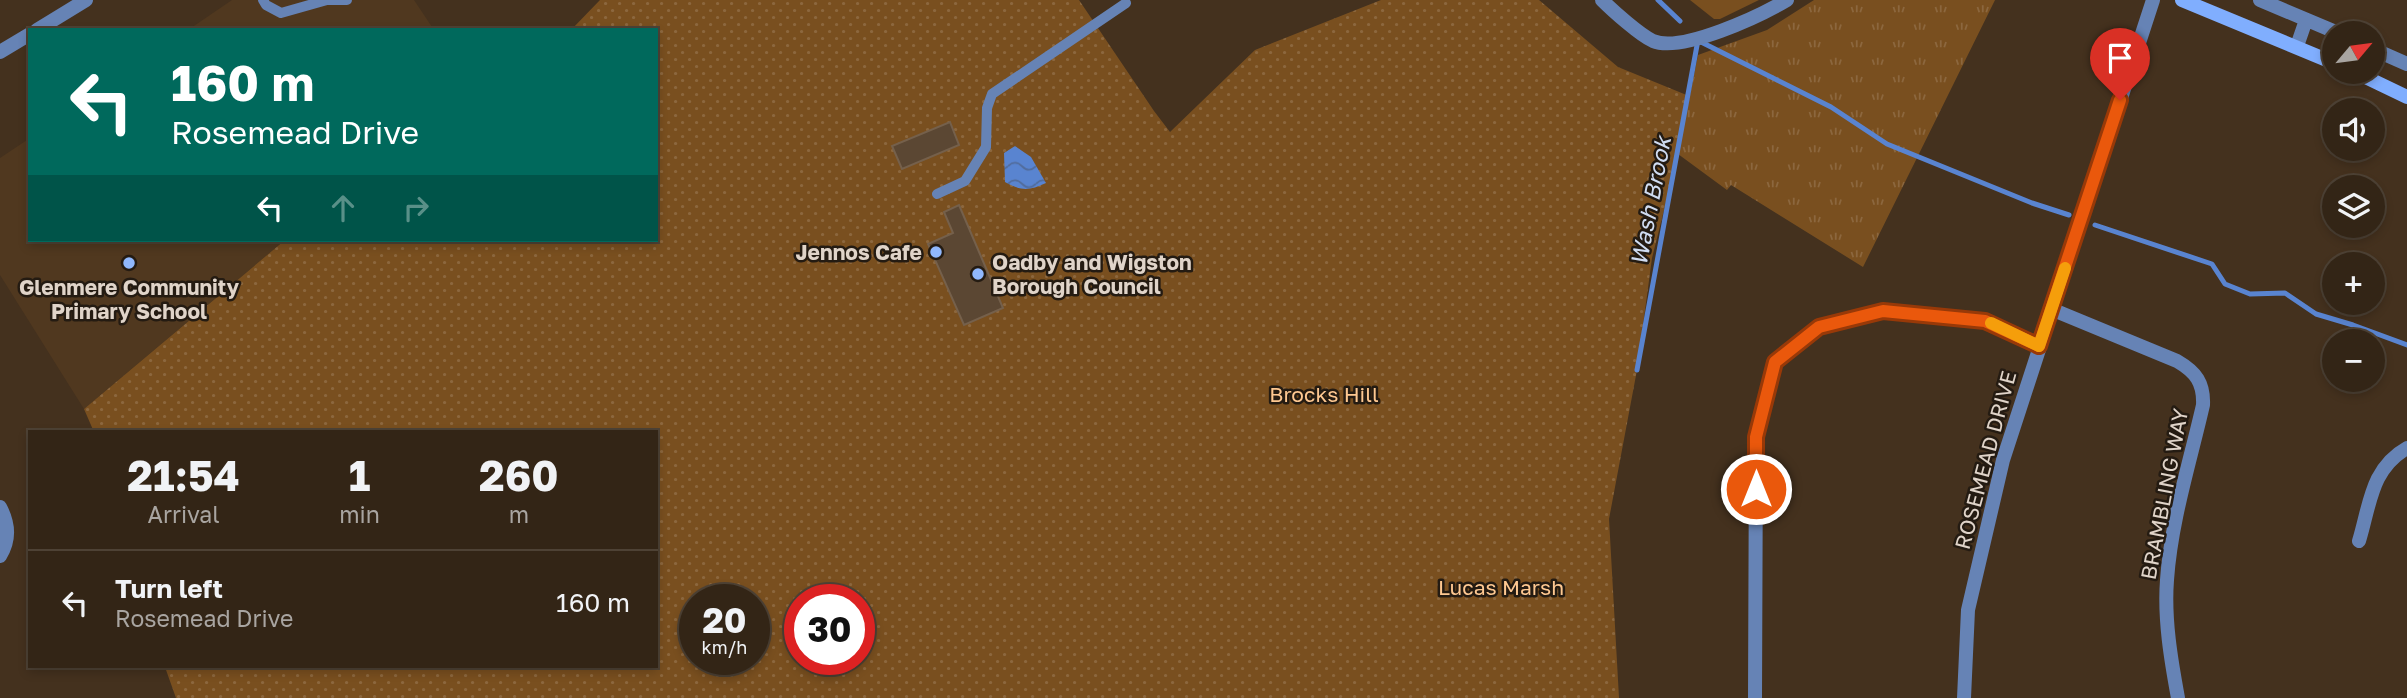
<!DOCTYPE html>
<html lang="en">
<head>
<meta charset="utf-8">
<style>
	body { margin:0; font-family:"Golos Text",sans-serif; background:#3e3123; color:#f1f3f6; height:100vh; display:flex; flex-direction:column; font-size:26px; white-space:nowrap }
	* { box-sizing:border-box; margin:0 }
	p { font-size:23px; color:#a9a5a1 }
	.icon { flex:none; width:38px; height:38px; fill:none; stroke:currentColor; stroke-width:2; stroke-linecap:round; stroke-linejoin:round }
	.map { position:relative; flex:1; overflow:hidden }
	.side { position:absolute; left:28px; top:430px; width:630px; height:238px; display:flex; flex-direction:column; background:#332516; border-radius:0px; box-shadow:0 4px 10px #0003,0 0 0 2px #4e4235 }
	.side>* { flex:none }
	.top-card { position:absolute; left:28px; top:28px; width:630px; height:214px; border-radius:0px; box-shadow:0 4px 10px #0003,0 0 0 2px #4e4235; background:#00695c; color:#fff; overflow:hidden }
	.needle { width:46px; rotate:61deg }
	.buttons { position:absolute; left:2322px; top:21px; display:grid; gap:14px }
	.buttons a { display:grid; place-items:center; width:63px; height:63px; border-radius:50%; background:#332516; box-shadow:0 4px 10px #0003,0 0 0 2px #4e4235; font-size:35px }
	.speed { position:absolute; left:679px; top:584px; display:flex; gap:14px; font-size:35px; font-weight:700; text-align:center }
	.speed>* { display:grid; place-content:center; width:91px; height:91px; border-radius:50%; background:#332516; box-shadow:0 4px 10px #0003,0 0 0 2px #4e4235; line-height:1 }
	.speed small { font-size:18px; font-weight:400 }
	.speed .limit { border:10px solid #d22; background:#fff; color:#111 }
	.pin { position:absolute; display:grid; place-items:center; width:60px; height:60px; color:#fff; margin:-72px -30px; border-radius:50% 50% 50% 0; rotate:-45deg; box-shadow:0 0 7px #0007 }
	.pin .icon { rotate:45deg }
	.me { position:absolute; width:77px; margin:-38px; rotate:0deg; stroke-linejoin:round; filter:drop-shadow(0 0 5px #0008) }
	.turn { display:flex; align-items:center; gap:24px; height:147px; padding:0 28px; font-size:32px }
	.turn .icon { width:91px; height:91px; stroke-width:2.5 }
	.turn b { display:block; font-size:49px; line-height:60px }
	.lanes { display:flex; align-items:center; height:66px; padding:0 28px; background:#0003; justify-content:center; gap:35px; direction:ltr }
	.lanes .off { opacity:.35 }
	.eta { display:flex; justify-content:space-evenly; align-items:center; height:119px; text-align:center }
	.eta b { font-size:42px; font-weight:700; line-height:49px }
	ul { padding:0; list-style:none }
	li { display:flex; align-items:center; gap:21px; height:105px; padding:0 28px; border-top:2px solid #4e4235 }
	li div { flex:1 }
	li b { display:block; font-size:26px }
	li em { font-style:normal }
	.map>svg:first-child { display:block }
	.built { fill:#50381f }
	.grass { fill:url(#grass-tufts) }
	.park { fill:url(#park-dots); fill-rule:evenodd }
	.garden { fill:#794f1f }
	.water { fill:url(#water-waves) }
	.lines { fill:none; stroke-linecap:round; stroke-linejoin:round }
	.stream { stroke:#5984d0; stroke-width:5 }
	.building { fill:#5b4733; stroke:#75604b; stroke-width:2 }
	.service { stroke:#6683b5; stroke-width:10 }
	.minor { stroke:#6683b5; stroke-width:14 }
	.secondary { stroke:#80aefe; stroke-width:14 }
	.route-casing { stroke:#983908; stroke-width:18 }
	.route { stroke:#ea580c; stroke-width:12 }
	.slow { stroke:#f59e0b; stroke-width:12 }
	.poi-dot { fill:#90b8fd; stroke:#241b12; stroke-width:2.5 }
	.labels { text-anchor:middle; dominant-baseline:central; stroke-width:5; stroke-linejoin:round; paint-order:stroke }
	.poi-label { font-size:21px; font-weight:bold; fill:#e0d4c9; stroke:#241b12; text-anchor:end }
	.park-label { font-size:21px; fill:#fec891; stroke:#241b12 }
	.street-label { font-size:21px; fill:#e0d4c9; stroke:#241b12 }
	.water-label { font-size:23px; font-style:italic; fill:#d0dcf1; stroke:#241b12 }
</style>
</head>
<body>
<div class="map">
<svg width="2407" height="698" viewBox="0 0 2407 698">
	<defs>
		<pattern id="grass-tufts" width="24" height="20" patternUnits="userSpaceOnUse" patternTransform="scale(1.75)"><rect width="24" height="20" fill="#794f1f"/><path d="M3 7l-1-3M5 7V3M7 7l1-3M15 17l-1-3M17 17v-4M19 17l1-3" fill="none" stroke="#8c673e"/></pattern>
		<pattern id="park-dots" width="8" height="8" patternUnits="userSpaceOnUse" patternTransform="scale(1.75)"><rect width="8" height="8" fill="#794f1f"/><path d="M2 2h.1M6 6h.1" fill="none" stroke="#8c673e" stroke-width="1.8" stroke-linecap="round"/></pattern>
		<pattern id="water-waves" width="16" height="10" patternUnits="userSpaceOnUse" patternTransform="scale(1.75)"><rect width="16" height="10" fill="#5984d0"/><path d="M0 5q4-4 8 0t8 0" fill="none" stroke="#516c9c"/></pattern>
	</defs>
	<rect width="100%" height="100%" fill="#44311e"/>
	<!-- built -->
	<path class="built" d="M232,0h182l20,30h-246z
		M30,138v102h255l-201,169 -84,-134v-117z"/>
	<!-- grass -->
	<path class="grass" d="M1814,0h181l-132,267 -132,-82 -4,5 -49,-36 20,-99 69,-25z"/>
	<!-- park -->
	<path class="park" d="M600,0h479l75,111 16,21 85,-82 126,-50h158l79,67 71,29 -11,58 -26,104 -15,112 -28,149 10,179h-1443l-11,-31h491v-235h-562l-10,-23 201,-169h371v-210h-85zM695,600h59v60h-59zM800,600h59v60h-59z"/>
	<!-- garden -->
	<path class="garden" d="M1690,0h69l-39,19h-6z"/>
	<!-- water -->
	<path class="water" d="M1015,146l16,11 15,26c-17,8 -25,8 -41,-1l-1,-29z"/>
	<g class="lines">
		<!-- stream -->
		<path class="stream" d="M1658,0l22,21
			M1699,41l132,66 56,37 145,59 37,12
			M2095,225l117,39 13,20 25,10 35,-1 31,21 37,11 54,20
			M1637,370l61,-330"/>
	</g>
	<!-- building -->
	<path class="building" d="M950,122l9,23 -57,24 -10,-23z
		M959,205l44,103 -39,17 -36,-81 25,-11 -9,-21z"/>
	<g class="lines">
		<!-- service -->
		<path class="service" d="M263,0l3,5 15,8 46,-13h20
			M937,194l28,-13 21,-34 1,-39 5,-14 134,-91"/>
		<!-- minor -->
		<path class="minor" d="M1602,0c11,11 38,35 51,41 29,12 107,-25 134,-41
			M2260,0l78,33
			M37,30l49,-30
			M2297,46l9,-26
			M2373,49l34,15
			M0,52l30,-18
			M2051,309l126,52c19,11 27,22 26,44 -13,57 -32,116 -36,175 -3,39 4,80 11,118
			M0,507c9,17 10,33 0,49
			M2359,541c11,-36 12,-73 48,-93
			M1755,698l1,-261 19,-75 44,-35 64,-16 102,10 54,25
			M1964,698l4,-88 35,-150 150,-460"/>
		<!-- secondary -->
		<path class="secondary" d="M2182,0l152,63
			M2355,72l52,25"/>
	</g>
	<g class="lines">
		<!-- route casing -->
		<g class="route-casing">
			<path id="route" d="M1756,489v-52l19,-75 44,-35 64,-16 102,10 54,25 81,-246"/>
		</g>
		<!-- route -->
		<use href="#route" class="route"/>
		<!-- slow -->
		<path class="slow" d="M1991,323l48,23 26,-78"/>
	</g>
	<!-- markers -->
	<g class="poi-dot">
		<circle cx="936" cy="252" r="7"/>
		<circle cx="129" cy="263" r="7"/>
		<circle cx="978" cy="274" r="7"/>
	</g>
	<g class="labels">
		<!-- poi labels -->
		<g class="poi-label">
			<text x="922" y="252">Jennos Cafe</text>
			<text x="992" y="262" text-anchor="start">Oadby and Wigston<tspan x="992" dy="24">Borough Council</tspan></text>
			<text x="129" y="287" text-anchor="middle">Glenmere Community<tspan x="129" dy="24">Primary School</tspan></text>
		</g>
		<!-- park labels -->
		<g class="park-label">
			<text x="1324" y="394">Brocks Hill</text>
			<text x="1501" y="587">Lucas Marsh</text>
		</g>
		<!-- street labels -->
		<g class="street-label">
			<text transform="translate(1985 460) rotate(-75)">ROSEMEAD DRIVE</text>
			<text transform="translate(2164 494) rotate(-79)">BRAMBLING WAY</text>
		</g>
		<!-- water labels -->
		<g class="water-label">
			<text transform="translate(1650 201) rotate(-79)">Wash Brook</text>
		</g>
	</g>
</svg>
<div class="buttons">
<a><svg class="needle" viewBox="-14 -14 28 28"><path d="M0-13l5 13h-10z" fill="#e53935"/><path d="M0 13l5-13h-10z" fill="#a9a5a1"/></svg></a>
<a><svg class="icon" aria-label="sound" viewBox="0 0 24 24"><path d="M4 9h4l5-4v14l-5-4H4zM17 9q2 3 0 6"/></svg></a>
<a><svg class="icon" aria-label="layers" viewBox="0 0 24 24"><path d="M12 4l9 5-9 5-9-5zM3 14l9 5 9-5"/></svg></a>
<a>+</a>
<a>−</a>
</div>
<div class="speed"><div>20<small>km/h</small></div><div class="limit">30</div></div>
<div class="pin" style="left:2120px;top:100px;background:#d93025"><svg class="icon" aria-label="arrive" viewBox="0 0 24 24"><path d="M6 21V4h12l-3 4 3 4H6"/></svg></div>
<svg class="me" style="left:1756px;top:489px" viewBox="-20 -20 40 40"><circle r="17" fill="#ea580c" stroke="#fff" stroke-width="3"/><path d="M0-11L8 9 0 5-8 9z" fill="#fff"/></svg>
<div class="top-card">
<div class="turn"><svg class="icon" aria-label="left" viewBox="0 0 24 24"><path d="M17 20v-9H6M10 6l-5 5 5 5"/></svg><div><b>160 m</b>Rosemead Drive</div></div>
<div class="lanes"><svg class="icon" aria-label="left" viewBox="0 0 24 24"><path d="M17 20v-9H6M10 6l-5 5 5 5"/></svg><svg class="icon off" aria-label="ahead" viewBox="0 0 24 24"><path d="M12 20V5M6 11l6-6 6 6"/></svg><svg class="icon off" aria-label="right" viewBox="0 0 24 24"><path d="M7 20v-9h11M14 6l5 5-5 5"/></svg></div>
</div>
<section class="side">
<div class="eta">
<div><b>21:54</b><p>Arrival</p></div>
<div><b>1</b><p>min</p></div>
<div><b>260</b><p>m</p></div>
</div>
<ul>
<li><svg class="icon" aria-label="left" viewBox="0 0 24 24"><path d="M17 20v-9H6M10 6l-5 5 5 5"/></svg><div><b>Turn left</b><p>Rosemead Drive</p></div><em>160 m</em></li>
</ul>
</section>
</div>
</body>
</html>
